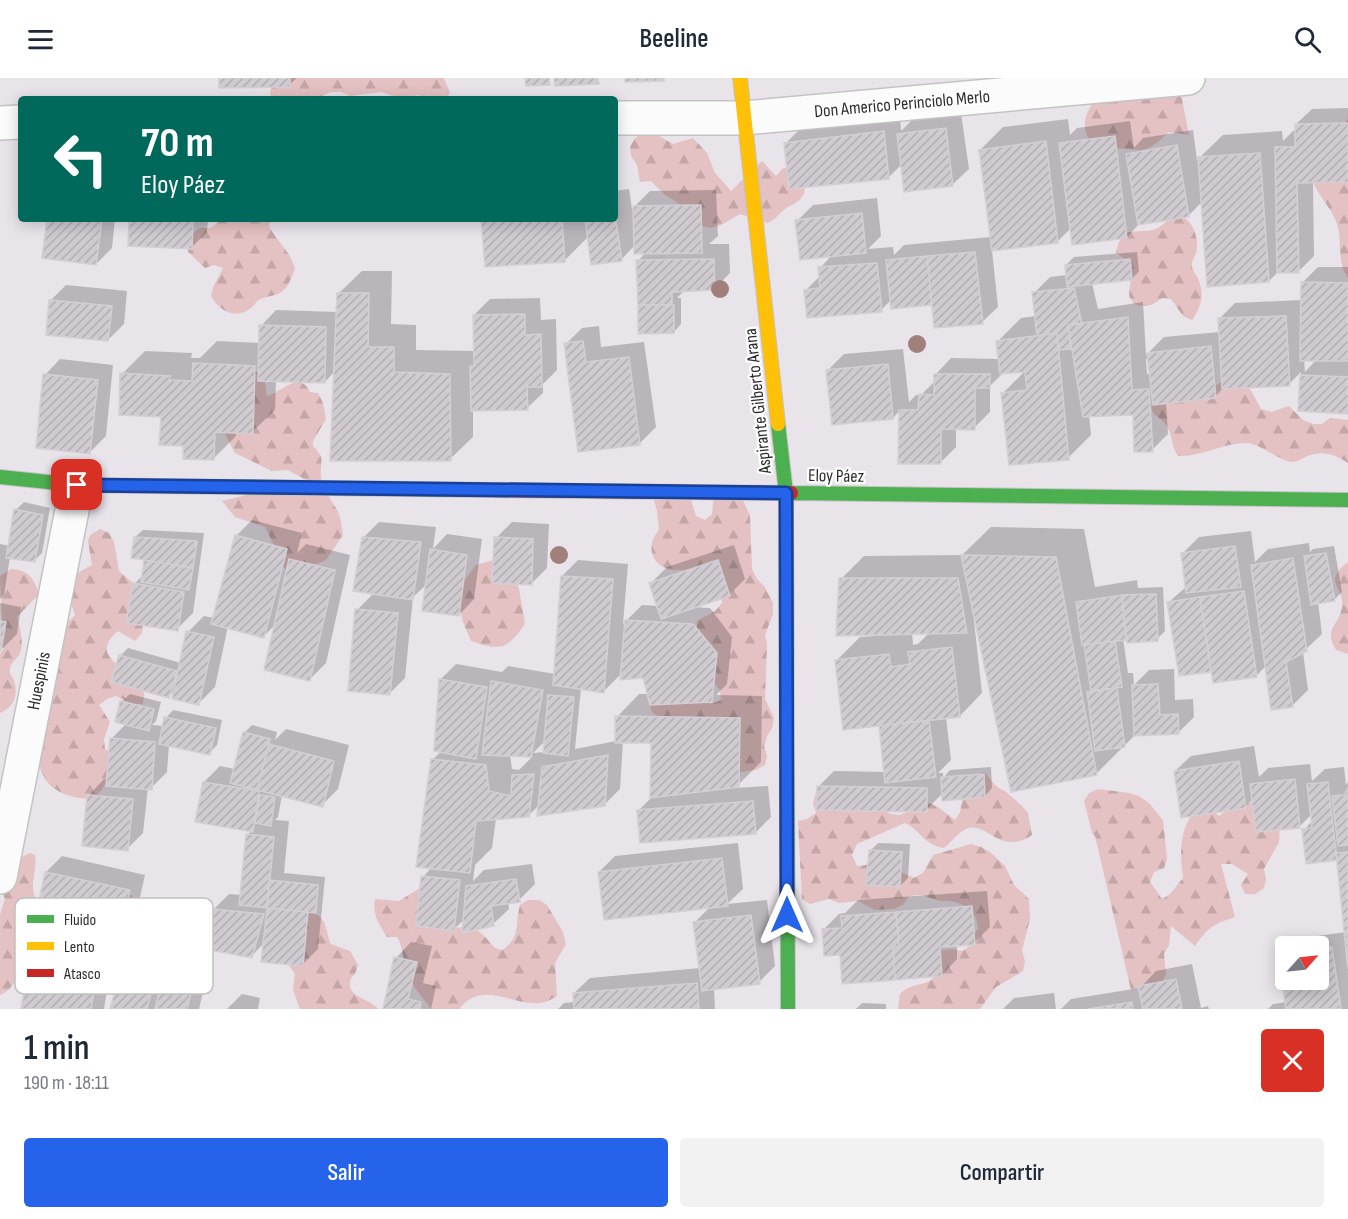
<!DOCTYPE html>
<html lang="es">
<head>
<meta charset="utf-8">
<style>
	body { margin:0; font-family:"Sofia Sans Condensed",sans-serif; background:#f2f2f3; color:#1f2937; height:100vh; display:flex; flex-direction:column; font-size:22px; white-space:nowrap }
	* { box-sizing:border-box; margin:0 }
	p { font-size:20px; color:#747a83 }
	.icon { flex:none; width:33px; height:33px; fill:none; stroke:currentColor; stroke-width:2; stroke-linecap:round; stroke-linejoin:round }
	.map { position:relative; height:931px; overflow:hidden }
	.drawer { display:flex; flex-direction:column; background:#fff; flex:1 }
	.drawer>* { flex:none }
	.banner { position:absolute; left:18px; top:18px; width:600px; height:126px; border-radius:6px; box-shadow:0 3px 15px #0003; background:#00695c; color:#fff; overflow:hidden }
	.needle { width:39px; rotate:63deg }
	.tools { position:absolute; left:1275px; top:858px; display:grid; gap:12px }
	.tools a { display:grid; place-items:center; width:54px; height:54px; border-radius:6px; background:#fff; box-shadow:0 3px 15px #0003; font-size:30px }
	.pin { position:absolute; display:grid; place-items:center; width:51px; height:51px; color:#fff; margin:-26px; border-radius:12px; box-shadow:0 3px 9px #0006 }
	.me { position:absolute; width:66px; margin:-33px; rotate:0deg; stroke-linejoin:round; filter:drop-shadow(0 0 4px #0008) }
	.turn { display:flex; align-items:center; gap:21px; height:126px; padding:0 24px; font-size:27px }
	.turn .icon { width:78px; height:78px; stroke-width:2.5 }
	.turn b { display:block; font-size:42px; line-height:51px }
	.round { display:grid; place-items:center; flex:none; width:63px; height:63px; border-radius:6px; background:#f2f2f3 }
	.head { display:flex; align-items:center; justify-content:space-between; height:102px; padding:0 24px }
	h1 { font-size:36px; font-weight:600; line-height:45px }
	.primary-button { display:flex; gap:12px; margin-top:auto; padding:12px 24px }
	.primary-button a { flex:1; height:69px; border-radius:6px; background:#2563eb; color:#fff; font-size:24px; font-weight:600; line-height:69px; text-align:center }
	.primary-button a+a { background:#f2f2f3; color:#1f2937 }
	header { display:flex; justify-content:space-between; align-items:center; height:78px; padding:0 24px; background:#fff; font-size:27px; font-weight:600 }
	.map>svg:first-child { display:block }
	.forest { fill:url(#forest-firs) }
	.shadow { fill:#0003; fill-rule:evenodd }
	.building { fill:url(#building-hatch); stroke:#d4cfd5; stroke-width:1.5 }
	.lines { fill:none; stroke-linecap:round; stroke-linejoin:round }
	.street-casing { stroke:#c4c3c4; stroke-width:36 }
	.fast-casing { stroke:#c4c3c4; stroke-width:16 }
	.slow-casing { stroke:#c4c3c4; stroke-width:16 }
	.jam-casing { stroke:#c4c3c4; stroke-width:16 }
	.street { stroke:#fcfbfc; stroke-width:33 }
	.fast { stroke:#4caf50; stroke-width:14 }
	.slow { stroke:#ffc107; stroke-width:14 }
	.jam { stroke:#c62828; stroke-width:14 }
	.tree { fill:#a17f7b }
	.route-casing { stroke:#184099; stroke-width:15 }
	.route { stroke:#2563eb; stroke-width:10 }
	.labels { text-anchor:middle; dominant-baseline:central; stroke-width:4.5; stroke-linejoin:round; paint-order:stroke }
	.street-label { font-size:18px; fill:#2c2c2c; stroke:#fff }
	.key { fill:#fff; stroke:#c0c0c0; stroke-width:1.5 }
	.key-label { font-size:16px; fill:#2c2c2c }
</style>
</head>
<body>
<header><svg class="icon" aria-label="menu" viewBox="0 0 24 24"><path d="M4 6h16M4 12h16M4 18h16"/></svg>Beeline<svg class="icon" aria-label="search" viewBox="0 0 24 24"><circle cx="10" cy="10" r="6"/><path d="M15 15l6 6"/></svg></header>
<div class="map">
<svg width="1348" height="931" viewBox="0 0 1348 931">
	<defs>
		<pattern id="forest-firs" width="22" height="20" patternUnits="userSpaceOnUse" patternTransform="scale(1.5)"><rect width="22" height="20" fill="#e4c1c2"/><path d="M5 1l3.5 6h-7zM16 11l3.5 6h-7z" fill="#c4a6a7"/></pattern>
		<pattern id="building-hatch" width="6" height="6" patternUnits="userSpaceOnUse" patternTransform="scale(1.5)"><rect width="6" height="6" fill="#d0cbd1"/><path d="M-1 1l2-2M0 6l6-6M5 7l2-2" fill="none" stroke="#b3aeb4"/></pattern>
	</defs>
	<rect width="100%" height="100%" fill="#e9e3ea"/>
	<!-- forest -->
	<path class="forest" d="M280,0h164l6,15 -4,5 -14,1 -14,-4 -9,3h-10l-18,-6 -31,4 -9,-4h-10l-15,7h-43l-3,-5 2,-9z
		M1180,11l9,46 -20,-3c-8,7 -17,17 -28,18 -4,0 -40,-3 -42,-4 -22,-9 -15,-35 -2,-48z
		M1348,40v160c-12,-17 -5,-35 -11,-54 -5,-16 -20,-29 -25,-45z
		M644,55h10l19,11 20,-6 14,15 8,20 16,18 31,-30 14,15 6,-7 10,-3c8,11 21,24 5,36 -3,2 -8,4 -12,7 -8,6 -8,10 -18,14l-27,-9 -19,11 -10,3 -10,-2 -20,-21 -16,-10 -14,-14 -11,1 -3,-17 -6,-9 -1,-9 5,-9z
		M1177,135c15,7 23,23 19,40 -2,6 -5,8 -4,14 2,6 7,11 8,17 4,13 0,25 -8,36l-9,-4 -12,-17 -9,-1c-10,8 -16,10 -28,6l-5,-8 3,-32 -16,-11c6,-29 16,-19 37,-23 9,-2 16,-13 24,-17z
		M222,141h49l-2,7c9,18 20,22 26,43 -6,14 -8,24 -24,27 -4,1 -10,2 -14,5 -2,2 -3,5 -6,7 -15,12 -32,3 -40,-12l2,-9 10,-19 -9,-3 -9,3 -17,-16v-9l4,-9 8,-6h11z
		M254,293c11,3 12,15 13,25 13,-3 33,-27 43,-4l8,1 5,10 3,16 -13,22v5c14,14 6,16 8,31 2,13 11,23 17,35 3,6 4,16 5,23l-17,25 -9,4h-10l-19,6 -9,-5 -5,-20 -9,-18 -30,-10 -13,-16 84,-21 -18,-10 -16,1 -37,-18 -10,-19 2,-5z
		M1224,303c27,2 25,6 37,28l10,3 18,-6 14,14 10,4h9l8,-6 18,2v43c-15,-10 -27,-13 -43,-6 -4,2 -8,5 -13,5 -13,-1 -34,-20 -46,-19 -24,0 -44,14 -68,13 -7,-10 -5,-18 -10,-28 -8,-15 -22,-9 -14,-32l43,-2z
		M715,408l27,12 8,18 2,53 5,10 7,7 9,17v11l-8,21 2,9 -2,55 9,19 -2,10 -5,8 -3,10 3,10 -2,9 -9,5 -21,3 -7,-51 -8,-5h-19l-10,4 -30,-2 -9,-7 -3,-9v-9l53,6 9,4 10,-4 -1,-10c-12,-12 -25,-52 -23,-69l18,-10 7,-8 -1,-10 -19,-25c-10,1 -25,4 -34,1 -19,-6 -21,-26 -9,-39l-2,-19 -3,-11 36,-3 6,19 9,4 7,-6z
		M100,451l9,4 5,9 5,29 15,13 9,39 -1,10 -7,8 -17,-10c-35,30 22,37 26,63 1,3 -1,6 -1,10h-10l-17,-8 -9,3 -8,6 11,17 -6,17 1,10 19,10 -9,20 -10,5c-5,11 -13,16 -26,14 -62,-11 -37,-70 -27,-111 5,-21 8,-43 14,-63l9,-9 -7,-21 6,-19 18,-10 -4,-24 2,-6z
		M494,482l19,10 6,19 6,35c-18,26 -25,27 -54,17l-8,-19 -5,-22 6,-19 12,-16z
		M1348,484v92l-12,-4c-13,-22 3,-24 6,-43 3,-22 -21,-24 6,-45z
		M11,491c17,1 23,9 28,25l-22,23c3,12 8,27 2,38 -4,6 -10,9 -9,17 0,3 4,7 4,9 5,14 -1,27 -14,32v-59l4,-5 -4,-5 2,-21 -2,-47z
		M984,694l13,15 8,4 16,14 7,8 4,22c-33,22 -45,-15 -66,-6 -9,4 -14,13 -22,19 -22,-4 -22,-17 -39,-25l-48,21 -5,11 5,11c12,0 21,-6 32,-7l14,14 11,5 9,-5 10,-18 38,-11 10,3 9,5 15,14 9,19 15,14 1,20 -8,31 3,11 -2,10 -27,16 -16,22h-82l2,-15c15,-15 29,-3 40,-26l-3,-9 5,-9 10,-1 10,2 8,-5 2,-9 6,-8c-1,-15 -8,-23 -23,-27 -6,-2 -13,0 -19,-2 -13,-4 -13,-7 -28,-3l-5,8 -9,4 -19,1 -17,-9 -19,2 -10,-4 -19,5 -8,-5 -4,-78 9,-2 9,-6 -3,-10 3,-10 9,-6 49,17 16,10 10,1 29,-12 9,4 17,13 5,-8 4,-20 11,-17z
		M1098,711l31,4 10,3 10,7 14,17 4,39 -3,9 -10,4 -4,10 12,17 8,-5 13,-16c-3,-23 -4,-44 9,-64l19,-5 8,7 8,-6 29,-9 24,20 -1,21 -15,27 2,10 -2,9 -9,6h-10l-4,-9 7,-11 -16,-10h-11l14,53c-21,7 -27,10 -40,29l-24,-20 -2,19 -5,9 2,21 -5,8 -30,7 -36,-154 -3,-3 -8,-32 5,-8z
		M30,775l5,2c3,15 -7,31 1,43l16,3 10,14 5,1 59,-24c20,10 25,36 10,52h-10l-9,-4 -11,3 -20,23 -9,-4 -6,-9 -35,-15 -10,3c-5,20 -5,45 -26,54v-80l5,-16 -5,-11 16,-28z
		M420,810l13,35 8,7c17,-3 33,-7 46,9 6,7 6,9 15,11 20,-13 12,-24 18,-45l8,-5h11l8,5 16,27 3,12 -11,19 2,33c-5,3 -11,7 -18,7 -26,3 -57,-24 -80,6h-28c-9,-12 -18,-22 -24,-36 -5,-13 -3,-25 -10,-36h-10c-8,-13 -15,-23 -12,-38l24,2z
		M308,835c20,0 17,19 23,31l19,7 8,14 -3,9 -4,4c-7,19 18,20 27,31h-78l-7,-19 2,-16 -13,-18 22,-41z"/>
	<!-- shadow -->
	<path class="shadow" d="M221,0h76l-8,7z
		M1348,30v73h-35l1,75 -16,16h-20l-9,9 -66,-80 -15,15 -48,7 -13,14 -56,-9 -14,14 -65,8 6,57 -16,15 -49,-18 -42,-4 -10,10 -75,-20 14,-14v-8l12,-13 -35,-34 16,-16 64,-7 4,38 -13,13 25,-2 1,8 10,-10 87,-8 -11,-87 23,-23 65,-8 2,16 7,-7 53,-7 4,27 9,-10 50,-8 4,30 26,-25 59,-4 1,10 10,-10h3v-7l16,-15z
		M961,35l8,56 -16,15 -51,-20 -14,14 -102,-35 16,-16 98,-11 1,15 13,-13z
		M629,111l3,20 18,-18 66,-1 2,46 -9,8h20l1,29 -16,16 -29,1 -8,8h4v26l-7,8 -36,-71 8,-9 -11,-7 -14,15 -32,-24 -25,25 -81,-42h132v-28z
		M49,141h66l-3,29 -16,16z
		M131,141h77l-1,13 -16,16z
		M1137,174l2,19 -7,8 -40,4 6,26 45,-7 3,53 18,-18 56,-5 -1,-13 16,-16 67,-3v-17l16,-16h30v146l-48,-3 1,-38 -12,12 -65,3 -8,9 -50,6 2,32 -16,16 -18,-37 -45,2 2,20 -23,23 -65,-65 23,-23 -22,2 -14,14v26l-16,16h-18v19l-16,16 -40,-53 -7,8 -65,-48 16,-16 59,-5 6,53 7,-7h5l15,-15v-6l15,-16 49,1 -2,-18 23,-23 15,-2 -2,-23 16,-16 17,-2 -1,-10 8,-8zM1146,281h3l2,15h-4zM1304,281h13l-12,13z
		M362,193h30l-1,53 25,1v25l59,1 -1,-36 16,-16 50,-1 1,22 15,-1 1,51 -14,14v9l-16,15 -54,1v28l-23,22 -115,-88 -10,11 -49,-2 -1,30 -23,22h-16v4l-23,23 -28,-14 -23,-30 -40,-41 23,-23 47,2 -1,5h9l17,-17 43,2 1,-17 15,-16 62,2 1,-19z
		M66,207l61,6 -3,33 -16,16 -58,-39z
		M599,248l2,21 43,-5 12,85 -16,16 -74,-99 16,-16z
		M60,281l53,6 -7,71 -16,16 -45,-77z
		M24,424l26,6 -8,45 -8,8 -24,-4 -6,38 -4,4v-55l10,2 6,-36z
		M252,442l50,13 -5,20 9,-9 44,11 -24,108 -16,16 -35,-54 -11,11 -36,-10 -13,61 -16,16 -24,-13 -6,6 -49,-40 8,-8 53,15 7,-31 16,-16 10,2 22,-82z
		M379,444l57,5 -3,22 14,-15 35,5 -8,60 -15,16 -32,-31 -14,13 -8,81 -16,16 -32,-84 17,-17 -11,-55z
		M512,444l37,2 -2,44 -16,16 -35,-46z
		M991,449l93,2 11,58 42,-7 1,8 25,-1 2,44 -8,8 -34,-1 5,35h5l1,12 15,-15 25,-1 1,31 18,-1 1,18 -16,16 -43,2 -39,39 -120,-153h-2l8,72 -22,23 -14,1 5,43 -13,13h5v5l7,-8 41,-3 1,21 -7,8 -42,-3 -17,17 -108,-23 16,-16 52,1 -6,-47 -43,-65 23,-23 15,-1 -34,-57 23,-23 98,-1zM912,554h18l-12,12 -5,1z
		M143,452l61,3 -11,80 -16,16 -43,-45 10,-10 2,-15 -11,-22z
		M1251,453l4,31 13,-13 41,-6 1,9 3,-3 21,-3 8,46 -8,8 -16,2 4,32 -19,18 5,38 -16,16 -25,-41 -10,10 -45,-5 -32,5 -11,-73 18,-16 -4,-33 16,-16z
		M734,467l11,34 -16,16 -37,12 18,1 22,29 -5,47 -11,11 46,1 -1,66 -26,26 33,-2 3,31 -16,16 -116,-23 13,-13v-55l-29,-1 -3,48 -16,16 -64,-1 -12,12 -32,2 -4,30 -17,17 -2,16 11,-11 48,-6 3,20 -16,16 -11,2 1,7 -16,15 -28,-5 -11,10 -31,-52 9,-10v-107l10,-9 -2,-71 16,-16 46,8 6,-6 47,8 7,-98 16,-16 50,4 -5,60 19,-19 16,1 -7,-23 16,-16zM622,595l23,3 4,18h-10l-22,23 -1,24 -41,8 6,-61 22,4zM545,663l-1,11 -11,1zM510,677l23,1 -14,14 -7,-1z
		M0,525l21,4 -4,27 -16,16z
		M130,616l31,8 -5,19 -4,4 12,1 2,-8 7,-8 49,10 -5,25 -8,8 -40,-8 -2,27 -16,16h-3l-5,45 -16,16 -38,-54 15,-16 4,1 3,-41 16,-16 -10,-2 5,-20z
		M252,647l25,7 -2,8 11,-11 63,16 -11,44 -16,16 -40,-10 -4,22 -3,3 14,1 -5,52 41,4 -7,72 -16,16 -38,-22 -12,13 -39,-46 16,-16 13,1 6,-61 4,-3 -48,-49 16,-16 15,3 9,-36z
		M1254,668l5,31 9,-9 42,-4 2,17 13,-12 19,-2 2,18 2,-3v227h-80l5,-5 14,-2 -7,-47 6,-6v31h32v-34h-30l8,-7 50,-7 -8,-73 -34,-29 8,-9v-7l-13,13 -46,-28 -8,8 -70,-36 16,-15z
		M738,765l5,46 -16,15 40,-4 8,66 -16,16 -45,6 1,21h-157l6,-6 11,-1 -1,-9 16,-15 110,-10 -5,-46 16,-16 -112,-34 16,-16z
		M878,765l32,1 -2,34 -8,8 -30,-35z
		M62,778l83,19 -7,31 -16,16 -83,-18 7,-32z
		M987,813l3,36 -16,16 -17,2v14l-15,16 -101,-22 -18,-23 16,-16 6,-1 13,-13z
		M141,864l32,9 -3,9 14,-13 28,7 -13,55h-87l13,-51z
		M411,864l21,4 -9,37 13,3 -5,23h-47l12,-51z
		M45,875l66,11 -7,45h-81l6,-40z
		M1192,886l9,44 7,-2 1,3h-148l10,-10 69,-11 16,-17z
		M1054,915l2,16h-53l11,-11z
		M242,916l18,4 -2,11h-31z
		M862,925l24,1v5h-30z"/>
	<!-- building -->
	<path class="building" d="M219,0h71v9l-71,1z
		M525,0h24l1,7 -24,1z
		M554,0h44l1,6 -44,2z
		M625,0h39v3l-39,1z
		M1348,45v59l-51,1 2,90h-22l-2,-126h20v-23z
		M946,50l7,58 -49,6 -7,-58z
		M884,53l5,48 -100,10 -5,-46z
		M1115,58l12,102 -55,7 -13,-102z
		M1046,63l12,102 -66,8 -13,-101z
		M1177,67l12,72 -51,8 -12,-71z
		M1260,75l9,129 -62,5 -9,-130z
		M701,127l1,48 -68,1 -1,-48z
		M862,135l4,40 -66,7 -5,-40z
		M615,137l7,46 -31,4 -6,-46h30z
		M47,141h55l-6,46 -54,-7z
		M129,141h64l-1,30 -64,-3z
		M481,141h81l3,43 -80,5z
		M975,174l8,72 -49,4 -7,-72z
		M927,178l5,49 -41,4 -5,-49z
		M714,181l1,31 -43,2v13h-34l-2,-45z
		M1130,181l2,21 -65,7 -2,-22z
		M877,185l5,49 -75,6 -3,-28 16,-2 -2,-21z
		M1301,204l47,1v78h-48z
		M1074,210l8,36 -14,1 3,24 -13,1 -1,-17 -20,3 -5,-44z
		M337,215h32l-1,54h26v25l56,2 1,87h-121z
		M49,222l63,6 -4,35 -62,-6z
		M638,227h36v28l-36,1z
		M525,236v21l16,-1 1,53h-15l1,23 -57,1 -1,-45h4l-1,-51z
		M1286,238l4,70 -68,3 -4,-71z
		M1128,239l4,73 17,-1 4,63h-19l-1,-37 -50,2 -15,-92z
		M259,247l67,2 -1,56 -67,-2z
		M1057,255l12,127 -60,5 -8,-72 26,-3 -2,-18 -25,2 -4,-33z
		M583,263l3,21 43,-5 11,88 -62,7 -14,-109z
		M1211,268l5,52 -63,7 -6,-52z
		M193,285l62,3 -2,68 -38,-2 -1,28 -31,-1v-13l-24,-1 2,-28 -42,-2 1,-42 50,3 -1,4 23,1z
		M888,286l5,55 -61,6 -6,-55z
		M43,296l55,6 -8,74 -54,-6z
		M934,296h56v14h-15v42l-34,-1v35h-43l1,-54h19l1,-16 15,1z
		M1300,297l48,2v37l-50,-3z
		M14,431l29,6 -8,47 -29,-4z
		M235,457l52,14 -23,89 -53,-14z
		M134,459l63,4 -4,27 -62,-10z
		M362,459l59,5 -8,58 -60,-9z
		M494,459l39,2 -1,46 -40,-2z
		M1235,468l6,41 -55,6 -5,-40z
		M430,471l37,6 -8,61 -37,-5z
		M1326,475l9,48 -24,4 -7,-49z
		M961,477l95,2 41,218 -86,17z
		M1293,480l14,93 -21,11 7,45 -22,3 -20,-145z
		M289,481l46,11 -25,111 -46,-11z
		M144,482l49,8 -4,22 -48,-8z
		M718,482l12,36 -69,23 -12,-36z
		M561,498l52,3 -9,114 -51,-8z
		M839,500h119l9,55 -131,3z
		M133,505l51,9 -6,39 -52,-8z
		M1244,513l13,86 -44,6 -13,-86z
		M1156,516l2,47 -31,2 -5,-48z
		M1122,517l4,45 -44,5 -6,-43z
		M1200,519l11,75 -32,4 -12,-74z
		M355,531l43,4 -8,82 -42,-4z
		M625,542l68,4 24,29 -5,49 -62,3 -7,-27 -23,2z
		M0,543l6,1 -5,29h-1z
		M186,553l28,6 -15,68 -27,-6z
		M1115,563l7,46 -31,4 -7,-46z
		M952,569l8,70 -117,13 -8,-70 54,-6 2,13 19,-3 -2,-12z
		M119,577l58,16 -8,27 -58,-16z
		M439,601l48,8 -11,72 -42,-8z
		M491,603l52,9 -12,67 -49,-2z
		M1158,606l2,31 18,-1 1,20 -45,2 -2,-51z
		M1117,610l8,59 -30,4 -8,-59z
		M548,617l26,2 -6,59 -25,-3z
		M120,623l34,8 -5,22 -34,-9z
		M615,638l125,2 -1,69 -89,11 1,-55h-36z
		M164,639l52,11 -6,27 -51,-11z
		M929,642l7,57 -51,6 -6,-57z
		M243,654l27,7 -13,51 -27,-7z
		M110,660l45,4 -3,48 -46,-4z
		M269,666l65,17 -11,46 -66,-17z
		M608,677l-3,51 -68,10 5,-49z
		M431,681l55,6 3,26 22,5 1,-21 22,-1 -5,43 -53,4 -6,52 -54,-6z
		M1239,683l7,47 -65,10 -7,-47z
		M984,696l1,23 -43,4 -1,-24z
		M1295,701l5,49 -44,4 -6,-48z
		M203,704l56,9 -6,41 -58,-10z
		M1328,704l9,78 -31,4 -4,-35 10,-1 -5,-44z
		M817,708l110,2v24l-111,-2z
		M1348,710v57l-10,1 -6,-50 12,-1z
		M87,717l46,4 -5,52 -46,-5z
		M260,717l15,2 -4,29 -16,-3z
		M753,723l3,33 -116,9 -3,-33z
		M246,756l28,3 -7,71 -28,-3z
		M869,772l33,2 -2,35 -34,-2z
		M1348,774v117l-12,-116z
		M722,780l6,48 -124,14 -6,-48z
		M45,794l85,18 -7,34 -85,-19z
		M421,798l39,4 -6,51 -38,-5z
		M516,801l4,23 -29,4 3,20 -32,7 4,-47z
		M269,802l49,5 -2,28 -49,-5z
		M972,828l3,39 -35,2 2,29 -47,4 -2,-33h6l-3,-35z
		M267,830l41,4 -5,54 -42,-4z
		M212,831l52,5 -12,44 -48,-9z
		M896,834l3,35h-6l2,33 -53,4 -2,-29 -16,1 -2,-27 20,-1 -1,-12z
		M751,837l9,69 -58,7 -9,-69z
		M1332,869l9,62h-55l-8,-55 8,-1v27h32v-32z
		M124,879l34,9 -11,43h-37z
		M394,879l23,5 -9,37 13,3 -1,7h-37z
		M167,884l30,7 -10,40h-32z
		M28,890l68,12 -5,29h-70z
		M1176,901l6,30h-39l-5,-23z
		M697,905l2,26h-125l-1,-16z
		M1132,924l1,7h-45z"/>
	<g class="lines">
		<!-- street casing -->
		<g class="street-casing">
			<path id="street" d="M615,40h129l444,-40
				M0,45l21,-1
				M0,799l77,-392"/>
		</g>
		<!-- fast casing -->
		<g class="fast-casing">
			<path id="fast" d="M778,346l8,69 2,516
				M0,399l77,8 414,5
				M791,415l557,7"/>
		</g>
		<!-- slow casing -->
		<g class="slow-casing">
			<path id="slow" d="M740,0l38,346"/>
		</g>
		<!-- jam casing -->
		<g class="jam-casing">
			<path id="jam" d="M491,412l300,3"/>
		</g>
		<!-- street -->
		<use href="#street" class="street"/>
		<!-- fast -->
		<use href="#fast" class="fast"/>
		<!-- slow -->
		<use href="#slow" class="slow"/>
		<!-- jam -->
		<use href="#jam" class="jam"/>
	</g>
	<!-- trees -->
	<g class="tree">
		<circle cx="720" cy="211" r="9"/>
		<circle cx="917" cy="266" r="9"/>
		<circle cx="559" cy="477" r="9"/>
	</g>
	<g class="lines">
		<!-- route casing -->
		<g class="route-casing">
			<path id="route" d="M77,407l709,8 1,422"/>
		</g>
		<!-- route -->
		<use href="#route" class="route"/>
	</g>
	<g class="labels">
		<!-- street labels -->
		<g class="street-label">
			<text transform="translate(902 26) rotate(-5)">Don Americo Perinciolo Merlo</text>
			<text transform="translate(758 323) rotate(-96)">Aspirante Gilberto Arana</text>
			<text transform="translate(836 398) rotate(1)">Eloy Páez</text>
			<text transform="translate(39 603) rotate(-79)">Huespinis</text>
		</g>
	</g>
	<!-- legend -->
	<rect x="15" y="820" width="198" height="96" rx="9" class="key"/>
	<rect x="27" y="837" width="27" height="8" fill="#4caf50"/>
	<rect x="27" y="864" width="27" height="8" fill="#ffc107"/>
	<rect x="27" y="891" width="27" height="8" fill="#c62828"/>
	<g class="key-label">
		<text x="64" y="847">Fluido</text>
		<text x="64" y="874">Lento</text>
		<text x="64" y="901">Atasco</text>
	</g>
</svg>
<div class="tools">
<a><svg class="needle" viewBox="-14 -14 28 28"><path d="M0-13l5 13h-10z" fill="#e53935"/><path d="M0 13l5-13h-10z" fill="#747a83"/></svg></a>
</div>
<div class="pin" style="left:77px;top:407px;background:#d93025"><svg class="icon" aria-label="arrive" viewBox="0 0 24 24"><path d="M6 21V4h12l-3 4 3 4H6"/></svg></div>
<svg class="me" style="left:787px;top:837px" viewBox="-20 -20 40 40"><path d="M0-17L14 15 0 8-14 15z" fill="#2563eb" stroke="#fff" stroke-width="4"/></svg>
<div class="banner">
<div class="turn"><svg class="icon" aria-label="left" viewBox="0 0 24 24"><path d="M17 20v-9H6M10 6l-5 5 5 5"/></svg><div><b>70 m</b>Eloy Páez</div></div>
</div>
</div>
<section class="drawer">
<div class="head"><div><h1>1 min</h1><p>190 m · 18:11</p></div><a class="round" style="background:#d93025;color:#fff"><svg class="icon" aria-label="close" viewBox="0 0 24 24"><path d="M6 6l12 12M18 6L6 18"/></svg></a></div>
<div class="primary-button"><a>Salir</a><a>Compartir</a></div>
</section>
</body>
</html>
